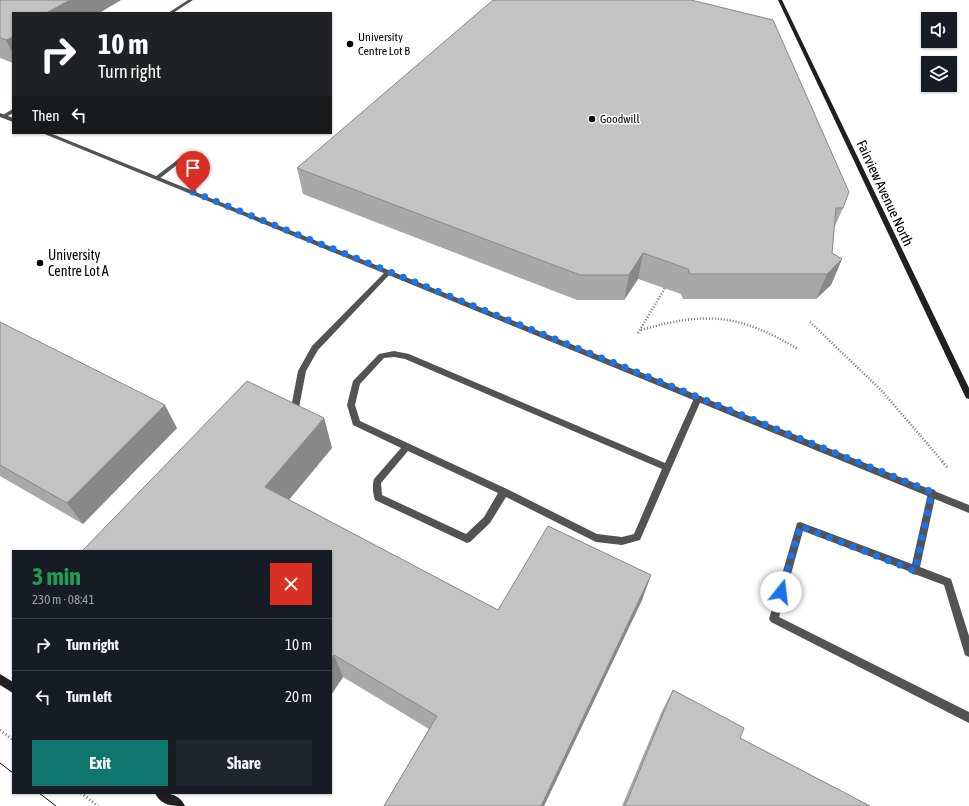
<!DOCTYPE html>
<html lang="en">
<head>
<meta charset="utf-8">
<style>
	body { margin:0; font-family:"Asap Condensed",sans-serif; background:#20242c; color:#f1f3f6; height:100vh; display:flex; flex-direction:column; font-size:15px; white-space:nowrap }
	* { box-sizing:border-box; margin:0 }
	p { font-size:13px; color:#9ea1a6 }
	.icon { flex:none; width:22px; height:22px; fill:none; stroke:currentColor; stroke-width:2; stroke-linecap:round; stroke-linejoin:round }
	.map { position:relative; flex:1; overflow:hidden }
	.side { position:absolute; left:12px; top:550px; width:320px; height:244px; display:flex; flex-direction:column; background:#171b24; border-radius:0px; box-shadow:0 1px 3px #0004 }
	.side>* { flex:none }
	.guide { position:absolute; left:12px; top:12px; width:320px; height:122px; border-radius:0px; box-shadow:0 1px 3px #0004; background:#202124; color:#fff; overflow:hidden }
	.tools { position:absolute; left:921px; top:12px; display:grid; gap:8px }
	.tools a { display:grid; place-items:center; width:36px; height:36px; border-radius:0px; background:#171b24; box-shadow:0 1px 3px #0004; font-size:20px }
	.pin { position:absolute; display:grid; place-items:center; width:34px; height:34px; color:#fff; margin:-41px -17px; border-radius:50% 50% 50% 0; rotate:-45deg; box-shadow:0 0 4px #0007 }
	.pin .icon { rotate:45deg }
	.me { position:absolute; width:44px; margin:-22px; rotate:16deg; stroke-linejoin:round; filter:drop-shadow(0 0 3px #0008) }
	.turn { display:flex; align-items:center; gap:14px; height:84px; padding:0 20px; font-size:18px }
	.turn .icon { width:52px; height:52px; stroke-width:2.5 }
	.turn b { display:block; font-size:28px; line-height:34px }
	.then { display:flex; align-items:center; height:38px; padding:0 20px; background:#0003; gap:8px; font-size:15px }
	.round { display:grid; place-items:center; flex:none; width:42px; height:42px; border-radius:0px; background:#20242c }
	.summary { display:flex; align-items:center; justify-content:space-between; height:68px; padding:0 20px }
	h1 { font-size:24px; font-weight:700; line-height:30px; color:#1e9e55 }
	.action { display:flex; gap:8px; margin-top:auto; padding:8px 20px }
	.action a { flex:1; height:46px; border-radius:0px; background:#0f766e; color:#fff; font-size:16px; font-weight:700; line-height:46px; text-align:center }
	.action a+a { background:#20242c; color:#f1f3f6 }
	ul { padding:0; list-style:none }
	li { display:flex; align-items:center; gap:12px; height:52px; padding:0 20px; border-top:1px solid #363941 }
	li div { flex:1 }
	li b { display:block; font-size:15px }
	li em { font-style:normal }
	.map>svg:first-child { display:block }
	.lines { fill:none; stroke-linecap:round; stroke-linejoin:round }
	.path-far1 { stroke:#757575; stroke-width:2.5; stroke-dasharray:1 2; stroke-linecap:butt }
	.path { stroke:#757575; stroke-width:3; stroke-dasharray:1 2.5; stroke-linecap:butt }
	.lane { fill:#535353; fill-rule:evenodd }
	.street { fill:#535353; fill-rule:evenodd }
	.secondary { fill:#202020; fill-rule:evenodd }
	.tram { stroke:#000; stroke-width:1 }
	.wall { fill:#a8a8a8 }
	.shaded-wall { fill:#888 }
	.building { fill:#c3c3c3; stroke:#888 }
	.route { stroke:#1a73e8; stroke-width:7; stroke-dasharray:0 12.6 }
	.poi-dot { fill:#000; stroke:#fff; stroke-width:1.5 }
	.labels { text-anchor:middle; dominant-baseline:central; stroke-width:3; stroke-linejoin:round; paint-order:stroke }
	.far-poi-label { font-size:12px; fill:#000; stroke:#fff; text-anchor:start }
	.street-label { font-size:14px; fill:#000; stroke:#fff }
	.poi-label { font-size:14px; fill:#000; stroke:#fff; text-anchor:start }
</style>
</head>
<body>
<div class="map">
<svg width="969" height="806" viewBox="0 0 969 806">
	<rect width="100%" height="100%" fill="#fff"/>
	<g class="lines">
		<!-- path-far1 -->
		<path class="path-far1" d="M810,322l71,68 62,72
			M641,330c66,-19 98,-16 157,19
			M638,333l27,-45"/>
		<!-- path -->
		<path class="path" d="M942,461l6,7
			M0,730l13,10
			M81,793l17,13"/>
		<!-- lane -->
		<path class="lane" d="M188,0h5l-20,13h-5z
			M13,109v4l-9,5 -3,-2z
			M185,154l3,2 -1,1 -28,22h-4v-2z
			M387,270h4l1,2 -74,78 -12,21 -8,42 -1,2h-6l-1,-2 8,-42 14,-25z
			M394,351l15,3 256,109 30,-67h6l1,2 -62,142 -18,5 -26,-3 -90,-45 -16,26 -20,19 -3,1 -92,-43c-2,-5 -3,-16 -1,-21l27,-31 -48,-23 -6,-20 6,-24 26,-27zM394,357l11,2 257,110 -28,65 -12,3 -25,-3 -90,-45 -147,-68 -5,-16 5,-21 24,-26zM408,451l90,42 -14,24 -18,17 -84,-39 -1,-12z
			M932,489l3,1 1,3 -16,74 31,12 18,57v21l-4,-2 -1,-3 -20,-67 -27,-10 -5,-1 -1,-2 -108,-41 -24,86 190,95v11l-198,-101 -2,-3 28,-96 3,-1 112,42 16,-71 1,-3z"/>
		<!-- street -->
		<path class="street" d="M0,113l13,5v4l-13,-5z
			M42,133h8l919,372v8z"/>
		<!-- secondary -->
		<path class="secondary" d="M778,0h4l187,388v11l-3,-1 -1,-2z
			M0,674l13,8v11l-13,-8z
			M155,793c12,0 24,0 30,13 -12,0 -24,0 -30,-13z"/>
		<!-- tram -->
		<path class="tram" d="M0,763l13,10
			M39,793l17,13"/>
	</g>
	<!-- wall -->
	<path class="wall" d="M0,0h121l-22,13h-86v50l-13,-5z
		M297,168l546,40 -9,20 -2,25 10,6 -11,26 -15,14h-133l-2,-5 -43,-15 -14,21h-47l-274,-106z
		M0,322l177,106 -94,96 -83,-48z
		M324,418l8,30 -43,52 209,110 153,-35 -9,25 -98,206h-160l45,-77 -86,-52 -12,18v-144h-249z
		M673,690l67,48 130,68h-248l40,-95z"/>
	<!-- shaded-wall -->
	<path class="shaded-wall" d="M70,0h51l-22,13h-53z
		M13,37v17l-7,-14z
		M643,253l-5,26 -14,21 5,-25z
		M842,259l-11,26 -15,14 11,-25z
		M165,405l12,23 -94,96 -16,-21z
		M324,418l8,30 -56,67 -11,-28z
		M651,575l-9,25 -98,206h-3z
		M334,655l9,22 -12,18v-35z"/>
	<!-- building -->
	<path class="building" d="M0,0h70l-24,13h-33v24l-7,3 -6,-2z
		M493,0h198l82,20 76,172 -6,16h-7l-4,45 10,6 -15,15h-137l-2,-5 -45,-16 -14,22h-49l-283,-107z
		M0,322l165,83 -98,98 -67,-38z
		M247,381l77,37 -59,69 233,123 50,-84 103,49 -110,231h-157l53,-90 -103,-61 -3,5v-109h-249z
		M673,690l71,38 -4,10 130,68h-245z"/>
	<g class="lines">
		<!-- route -->
		<path class="route" d="M193,192l739,300 -17,79 -115,-45 -19,66"/>
	</g>
	<!-- markers -->
	<g class="poi-dot">
		<circle cx="350" cy="44" r="4"/>
		<circle cx="592" cy="119" r="4"/>
		<circle cx="40" cy="263" r="4"/>
	</g>
	<g class="labels">
		<!-- far-poi labels -->
		<g class="far-poi-label">
			<text x="358" y="37">University<tspan x="358" dy="14">Centre Lot B</tspan></text>
			<text x="600" y="119">Goodwill</text>
		</g>
		<!-- street labels -->
		<g class="street-label">
			<text transform="translate(885 193) rotate(65)">Fairview Avenue North</text>
		</g>
		<!-- poi labels -->
		<g class="poi-label">
			<text x="48" y="255">University<tspan x="48" dy="16">Centre Lot A</tspan></text>
		</g>
	</g>
</svg>
<div class="tools">
<a><svg class="icon" aria-label="sound" viewBox="0 0 24 24"><path d="M4 9h4l5-4v14l-5-4H4zM17 9q2 3 0 6"/></svg></a>
<a><svg class="icon" aria-label="layers" viewBox="0 0 24 24"><path d="M12 4l9 5-9 5-9-5zM3 14l9 5 9-5"/></svg></a>
</div>
<div class="pin" style="left:193px;top:192px;background:#d93025"><svg class="icon" aria-label="arrive" viewBox="0 0 24 24"><path d="M6 21V4h12l-3 4 3 4H6"/></svg></div>
<svg class="me" style="left:781px;top:592px" viewBox="-20 -20 40 40"><circle r="19" fill="#fff"/><path d="M0-13L10 11 0 6-10 11z" fill="#1a73e8"/></svg>
<div class="guide">
<div class="turn"><svg class="icon" aria-label="right" viewBox="0 0 24 24"><path d="M7 20v-9h11M14 6l5 5-5 5"/></svg><div><b>10 m</b>Turn right</div></div>
<div class="then">Then<svg class="icon" aria-label="left" viewBox="0 0 24 24"><path d="M17 20v-9H6M10 6l-5 5 5 5"/></svg></div>
</div>
<section class="side">
<div class="summary"><div><h1>3 min</h1><p>230 m · 08:41</p></div><a class="round" style="background:#d93025;color:#fff"><svg class="icon" aria-label="close" viewBox="0 0 24 24"><path d="M6 6l12 12M18 6L6 18"/></svg></a></div>
<ul>
<li><svg class="icon" aria-label="right" viewBox="0 0 24 24"><path d="M7 20v-9h11M14 6l5 5-5 5"/></svg><div><b>Turn right</b></div><em>10 m</em></li>
<li><svg class="icon" aria-label="left" viewBox="0 0 24 24"><path d="M17 20v-9H6M10 6l-5 5 5 5"/></svg><div><b>Turn left</b></div><em>20 m</em></li>
</ul>
<div class="action"><a>Exit</a><a>Share</a></div>
</section>
</div>
</body>
</html>
